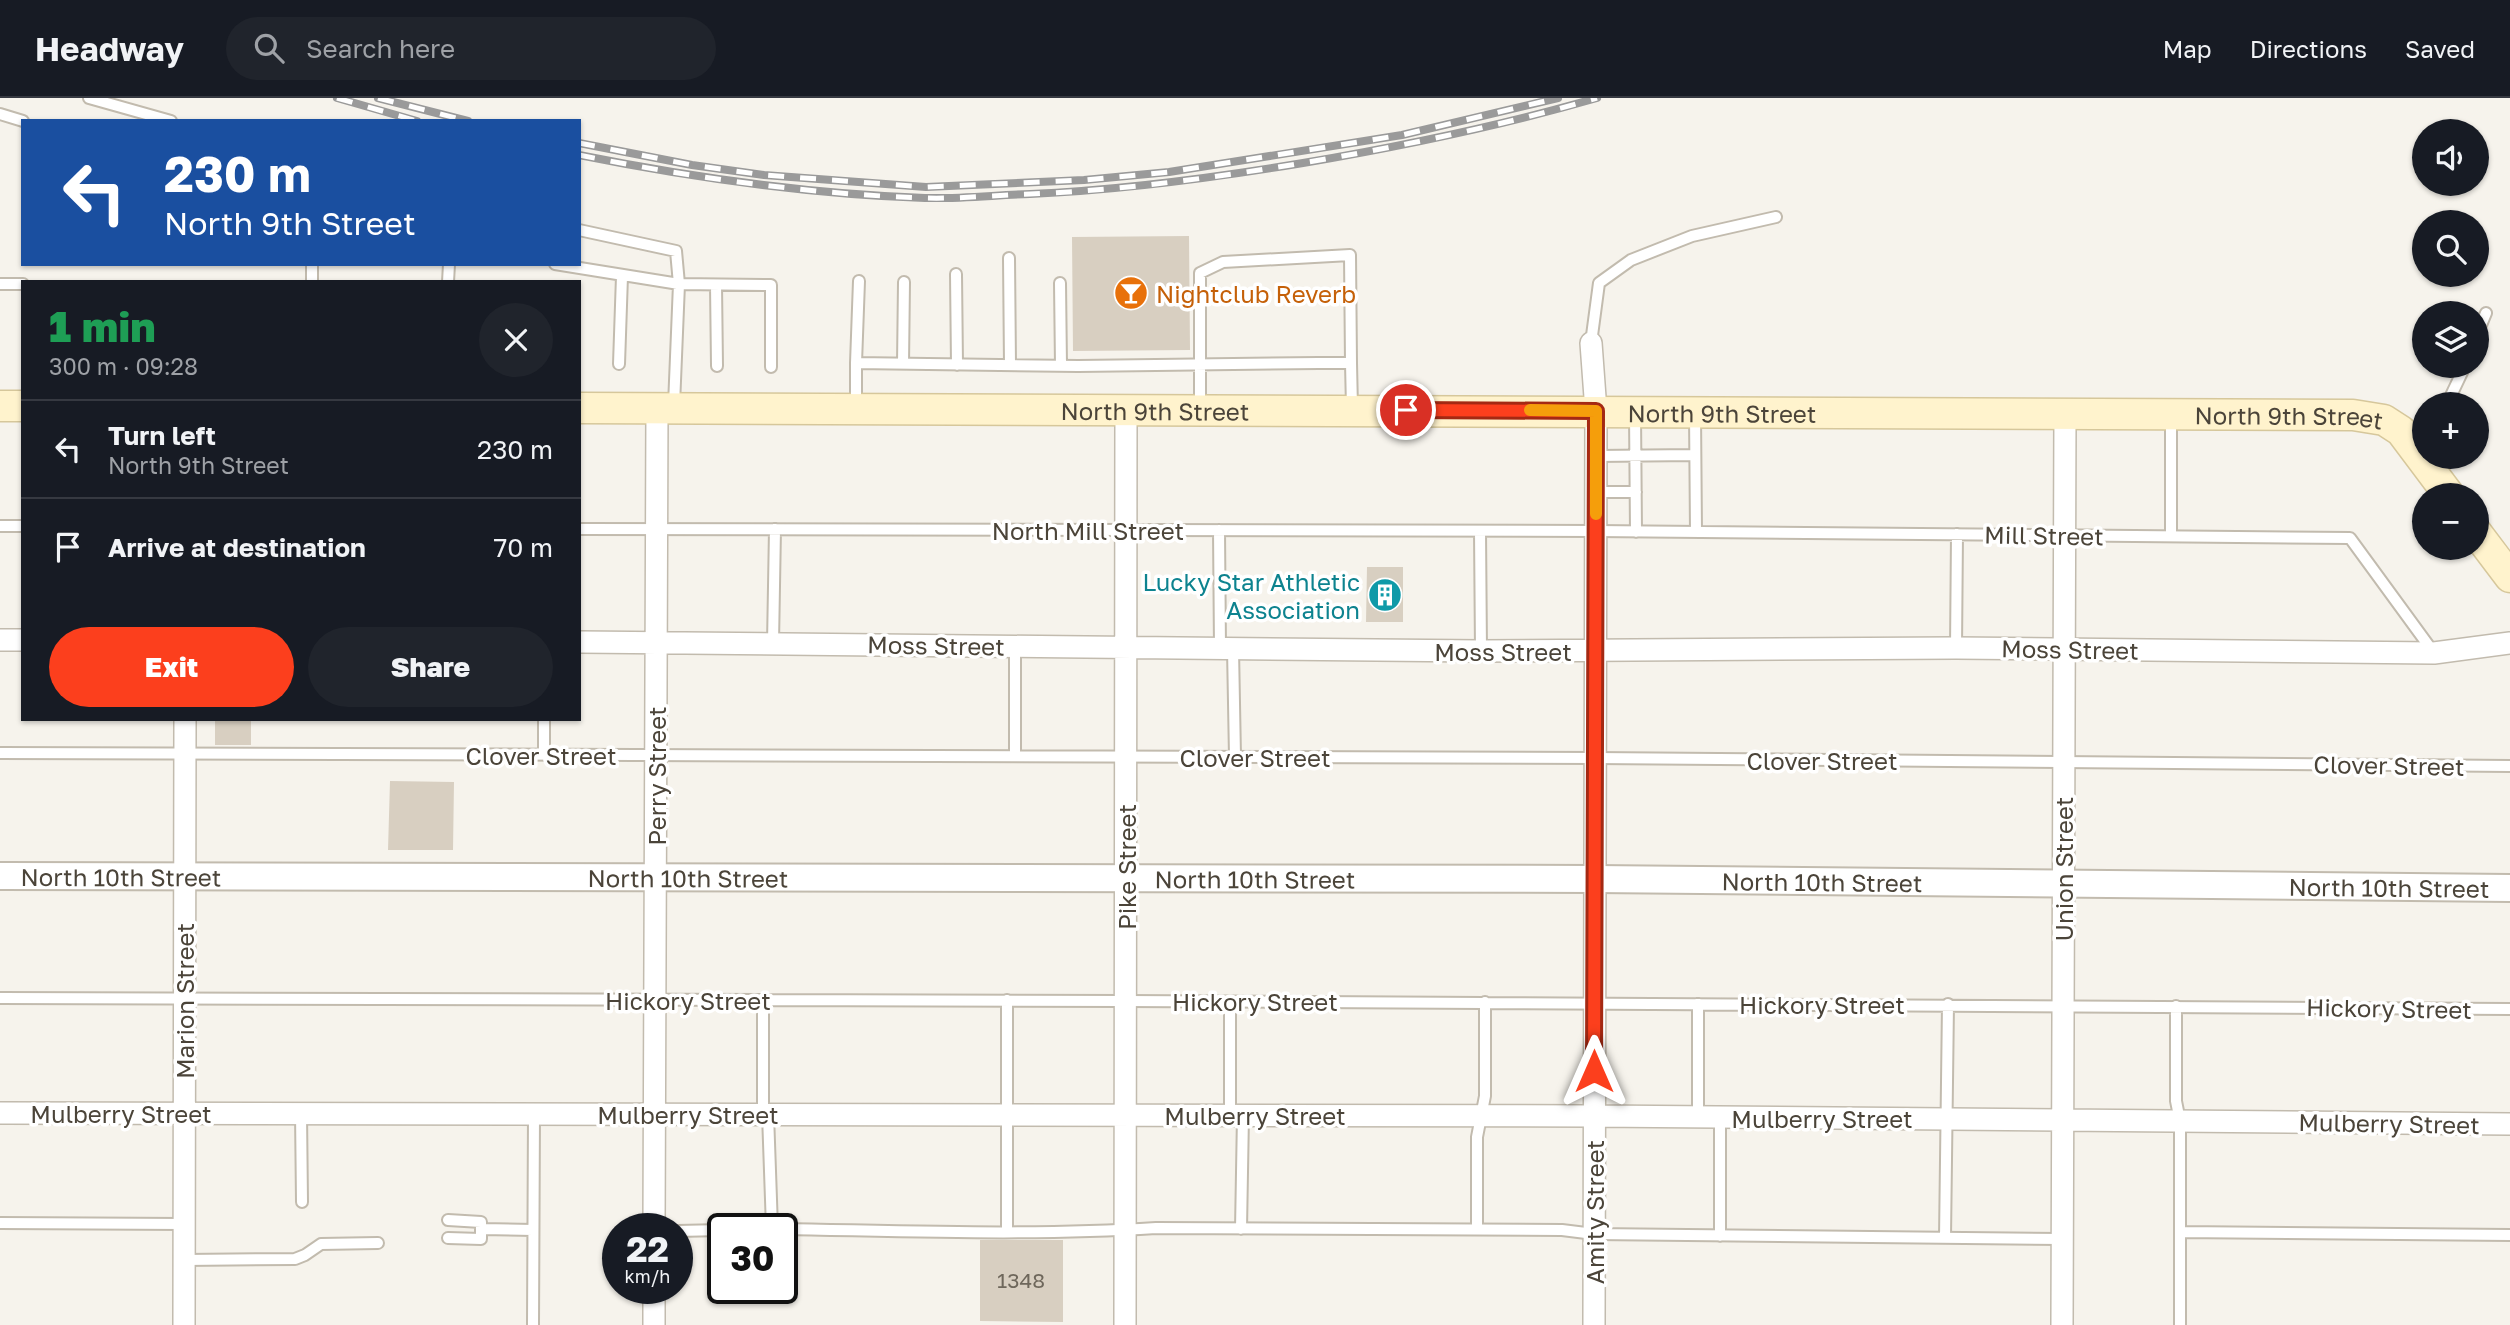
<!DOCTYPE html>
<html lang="en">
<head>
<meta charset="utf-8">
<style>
	body { margin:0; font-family:"Golos Text",sans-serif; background:#20242c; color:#f1f3f6; height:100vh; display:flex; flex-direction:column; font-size:26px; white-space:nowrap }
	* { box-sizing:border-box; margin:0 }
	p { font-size:23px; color:#9ea1a6 }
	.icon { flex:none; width:38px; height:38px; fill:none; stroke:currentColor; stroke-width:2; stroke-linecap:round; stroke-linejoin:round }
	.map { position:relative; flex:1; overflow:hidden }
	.drawer { position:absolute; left:21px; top:182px; width:560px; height:441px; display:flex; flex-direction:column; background:#171b24; border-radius:0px; box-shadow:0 2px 5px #0004 }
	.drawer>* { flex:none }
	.hud { position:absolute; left:21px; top:21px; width:560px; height:147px; border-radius:0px; box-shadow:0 2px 5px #0004; background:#1a4fa0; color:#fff; overflow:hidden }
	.buttons { position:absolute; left:2412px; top:21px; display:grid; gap:14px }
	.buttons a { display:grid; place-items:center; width:77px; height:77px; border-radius:50%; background:#171b24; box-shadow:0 2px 5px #0004; font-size:35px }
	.speed { position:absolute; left:602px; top:1115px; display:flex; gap:14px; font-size:35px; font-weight:700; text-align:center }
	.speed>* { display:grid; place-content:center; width:91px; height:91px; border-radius:50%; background:#171b24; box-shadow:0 2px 5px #0004; line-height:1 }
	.speed small { font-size:18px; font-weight:400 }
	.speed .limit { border:4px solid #111; border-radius:10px; background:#fff; color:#111 }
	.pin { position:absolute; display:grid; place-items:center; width:60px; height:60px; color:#fff; margin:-30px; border:4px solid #fff; border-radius:50%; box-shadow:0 2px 7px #0007 }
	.me { position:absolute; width:77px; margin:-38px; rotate:0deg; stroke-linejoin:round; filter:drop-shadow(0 0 5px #0008) }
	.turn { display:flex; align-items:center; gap:24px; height:147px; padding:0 28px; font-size:32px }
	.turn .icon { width:91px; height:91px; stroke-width:2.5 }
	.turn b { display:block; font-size:49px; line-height:60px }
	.round { display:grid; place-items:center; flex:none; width:74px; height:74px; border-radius:37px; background:#20242c }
	.headline { display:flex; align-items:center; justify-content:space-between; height:119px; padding:0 28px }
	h1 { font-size:42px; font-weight:800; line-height:52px; color:#1e9e55 }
	.button { display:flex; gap:14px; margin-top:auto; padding:14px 28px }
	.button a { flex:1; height:80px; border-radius:42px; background:#fc3f1d; color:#fff; font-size:28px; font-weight:800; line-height:80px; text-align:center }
	.button a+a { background:#20242c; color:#f1f3f6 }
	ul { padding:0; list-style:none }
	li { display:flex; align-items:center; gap:21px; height:98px; padding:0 28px; border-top:2px solid #363941 }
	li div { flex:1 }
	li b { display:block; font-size:26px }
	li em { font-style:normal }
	header { display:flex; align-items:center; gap:42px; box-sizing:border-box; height:98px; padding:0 35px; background:#171b24; border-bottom:2px solid #363941 }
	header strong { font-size:33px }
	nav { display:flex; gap:38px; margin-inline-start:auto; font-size:24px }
	.search { width:490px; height:63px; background:#20242c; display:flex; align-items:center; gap:18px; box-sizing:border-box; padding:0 24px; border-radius:38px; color:#9ea1a6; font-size:26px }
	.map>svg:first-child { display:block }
	.building { fill:#d8cfc1 }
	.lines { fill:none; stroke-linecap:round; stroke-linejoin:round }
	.service-casing { stroke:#c2bbae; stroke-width:14 }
	.minor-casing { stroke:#c2bbae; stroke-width:24 }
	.tertiary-casing { stroke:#c2bbae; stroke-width:30 }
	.secondary-casing { stroke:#d6c79b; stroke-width:33 }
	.service { stroke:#fff; stroke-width:10 }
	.minor { stroke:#fff; stroke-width:21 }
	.tertiary { stroke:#fff; stroke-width:26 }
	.secondary { stroke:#fff3cd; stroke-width:30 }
	.rail-casing { stroke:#9a9a9a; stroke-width:8 }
	.rail { stroke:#fff; stroke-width:5; stroke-dasharray:16; stroke-linecap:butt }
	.route-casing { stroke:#a42913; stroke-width:18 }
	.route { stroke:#fc3f1d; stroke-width:12 }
	.slow { stroke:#f59e0b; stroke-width:12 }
	.labels { text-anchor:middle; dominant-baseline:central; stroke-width:7; stroke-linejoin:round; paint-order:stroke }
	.number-label { font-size:21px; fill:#6e675b }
	.food-label { font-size:24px; fill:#c56008; stroke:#fff; text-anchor:start }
	.street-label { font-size:24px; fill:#4b4439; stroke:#fff }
	.culture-label { font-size:24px; fill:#0d838f; stroke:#fff; text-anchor:end }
</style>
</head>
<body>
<header>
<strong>Headway</strong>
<div class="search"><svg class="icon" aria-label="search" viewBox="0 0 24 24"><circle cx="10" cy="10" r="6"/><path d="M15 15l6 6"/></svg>Search here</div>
<nav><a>Map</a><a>Directions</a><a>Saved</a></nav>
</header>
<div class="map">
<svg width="2510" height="1227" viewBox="0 0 2510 1227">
	<rect width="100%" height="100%" fill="#f6f3ec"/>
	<!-- building -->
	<path class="building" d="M1189,138l1,114 -117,1 -1,-114z
		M1367,469h36v55h-37z
		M215,621h36v26h-36z
		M390,683l64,1 -1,68h-65z
		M980,1142h83v82l-83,-1z"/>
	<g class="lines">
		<!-- service casing -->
		<g class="service-casing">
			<path id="service" d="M89,0l82,23
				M0,16l23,7
				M1009,160l1,107
				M312,166v18
				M555,166l124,20 -3,-33 -97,-21
				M956,176l1,91
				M448,184l1,-18
				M1060,185l1,83
				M0,186h23
				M716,187l1,81
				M2476,239l10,-24
				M1591,245l8,-60 32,-23 61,-24 84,-19
				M856,265l3,-82
				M619,266l3,-88
				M903,266l1,-82
				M2447,306l18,-38
				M674,307l5,-121 92,1v82
				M856,308v-43l222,3 241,-3h32l1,45
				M1200,311v-136l23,-11 127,-7 1,108
				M1635,316l1,118
				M1695,316l1,118
				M2171,318v120
				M2408,337l16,-13
				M1596,358l99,-1
				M1596,394h40
				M0,428h23
				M579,431l1017,2 754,7 84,115
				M1219,432l1,118
				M1480,433l1,120
				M773,545l2,-114
				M1015,548v110
				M1956,550l1,-114
				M1233,551l2,108
				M544,621v36
				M0,655l1595,5 915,8
				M0,900l1125,3 1385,8
				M1007,902v232
				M2176,908v95l4,20v204
				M301,1015l1,89
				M763,1016v-114
				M768,1016l4,114
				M1230,1017v-113
				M1698,1019v-113
				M448,1122l33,2v17l-33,-1
				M0,1125l184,1
				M481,1131l52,1
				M782,1131c125,2 249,7 374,-1l406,2 32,4 468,5
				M1241,1131l2,-114
				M1477,1131v-92l8,-41v-94
				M677,1133l46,-1
				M2180,1134l330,3
				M1720,1138v-119
				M1945,1140l3,-234
				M184,1162l111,-1 10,-4 16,-11 57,-1
				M533,1227l1,-211"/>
		</g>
		<!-- minor casing -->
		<g class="minor-casing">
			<path id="minor" d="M1591,245l5,68 -2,914
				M0,542h23
				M579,544l902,9 475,-3 478,5 76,-10
				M0,1015l1594,3 916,8
				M654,1130l3,-820
				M184,1227l1,-606
				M654,1227v-37
				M1125,1227l1,-916
				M2062,1227l3,-912"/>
		</g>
		<!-- tertiary casing -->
		<g class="tertiary-casing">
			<g id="tertiary">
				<path id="s1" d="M0,778l1595,3 915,9"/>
			</g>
		</g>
		<!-- secondary casing -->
		<g class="secondary-casing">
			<g id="secondary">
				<path d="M0,308h23"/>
				<path id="s2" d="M579,310l1774,7 31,5 17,11 48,64"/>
				<path d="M2476,434l34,45"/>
			</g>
		</g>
		<!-- service -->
		<use href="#service" class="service"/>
		<!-- minor -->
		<use href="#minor" class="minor"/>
		<!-- tertiary -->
		<use href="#tertiary" class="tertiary"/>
		<!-- secondary -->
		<use href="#secondary" class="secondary"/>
		<!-- rail casing -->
		<g class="rail-casing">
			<path id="rail" d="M337,0l80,23
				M378,0l90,23
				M579,45l113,22 72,10 162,12 158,-7 85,-8 233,-37 156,-37
				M579,57c115,23 229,39 346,43 35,1 71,-3 105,-4 93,-4 182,-16 273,-31 100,-17 197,-37 294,-65"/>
		</g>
		<!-- rail -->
		<use href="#rail" class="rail"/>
	</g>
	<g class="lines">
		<!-- route casing -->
		<g class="route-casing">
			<path id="route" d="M1406,312l190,1 -2,660"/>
		</g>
		<!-- route -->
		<use href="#route" class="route"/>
		<!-- slow -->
		<path class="slow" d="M1530,312l66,1v103"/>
	</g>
	<!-- icons -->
	<defs>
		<g id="bar-disc" transform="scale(1.75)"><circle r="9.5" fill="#e8710a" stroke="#fff"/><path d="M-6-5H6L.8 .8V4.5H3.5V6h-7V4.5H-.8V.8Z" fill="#fff"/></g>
		<g id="building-disc" transform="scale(1.75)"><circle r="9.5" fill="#0f9aa8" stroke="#fff"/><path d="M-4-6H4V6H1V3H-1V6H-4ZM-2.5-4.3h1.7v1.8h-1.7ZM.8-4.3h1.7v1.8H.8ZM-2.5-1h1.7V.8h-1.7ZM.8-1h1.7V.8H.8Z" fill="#fff"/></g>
	</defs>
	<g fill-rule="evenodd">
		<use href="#bar-disc" x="1131" y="195"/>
		<use href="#building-disc" x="1385" y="497"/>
	</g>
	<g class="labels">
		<!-- number labels -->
		<g class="number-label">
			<text x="1021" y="1182">1348</text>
		</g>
		<!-- food labels -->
		<g class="food-label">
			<text x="1156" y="195">Nightclub Reverb</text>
		</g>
		<!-- street labels -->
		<g class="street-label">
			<text stroke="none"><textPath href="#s2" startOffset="576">North 9th Street</textPath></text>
			<text stroke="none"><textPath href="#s2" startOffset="1143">North 9th Street</textPath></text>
			<text stroke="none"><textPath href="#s2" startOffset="1710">North 9th Street</textPath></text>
			<text x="1088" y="432">North Mill Street</text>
			<text transform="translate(2044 437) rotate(1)">Mill Street</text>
			<text transform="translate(936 547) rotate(1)">Moss Street</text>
			<text transform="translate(2070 551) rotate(1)">Moss Street</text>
			<text x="1503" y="553">Moss Street</text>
			<text x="541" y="657">Clover Street</text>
			<text x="1255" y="659">Clover Street</text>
			<text x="1822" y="662">Clover Street</text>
			<text transform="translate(2389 667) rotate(1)">Clover Street</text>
			<text transform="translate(656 678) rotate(-90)">Perry Street</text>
			<text transform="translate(1126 769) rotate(-90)">Pike Street</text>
			<text transform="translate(2063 771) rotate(-90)">Union Street</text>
			<text stroke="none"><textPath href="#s1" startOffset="121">North 10th Street</textPath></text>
			<text stroke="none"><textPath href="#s1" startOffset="688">North 10th Street</textPath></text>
			<text stroke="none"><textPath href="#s1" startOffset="1255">North 10th Street</textPath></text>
			<text stroke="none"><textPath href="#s1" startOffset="1822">North 10th Street</textPath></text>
			<text stroke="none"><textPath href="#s1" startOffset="2389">North 10th Street</textPath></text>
			<text x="688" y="902">Hickory Street</text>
			<text transform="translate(184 903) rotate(-90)">Marion Street</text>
			<text x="1255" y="903">Hickory Street</text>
			<text x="1822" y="906">Hickory Street</text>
			<text transform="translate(2389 910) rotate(1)">Hickory Street</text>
			<text x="121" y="1015">Mulberry Street</text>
			<text x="688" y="1016">Mulberry Street</text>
			<text x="1255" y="1017">Mulberry Street</text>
			<text x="1822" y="1020">Mulberry Street</text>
			<text transform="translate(2389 1025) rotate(1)">Mulberry Street</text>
			<text transform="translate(1594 1114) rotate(-90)">Amity Street</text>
		</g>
		<!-- culture labels -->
		<g class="culture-label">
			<text x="1360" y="483">Lucky Star Athletic<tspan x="1360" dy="28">Association</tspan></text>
		</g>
	</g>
</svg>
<div class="buttons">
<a><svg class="icon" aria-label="sound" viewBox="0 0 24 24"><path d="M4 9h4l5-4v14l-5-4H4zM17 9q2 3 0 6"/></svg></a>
<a><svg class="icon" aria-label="search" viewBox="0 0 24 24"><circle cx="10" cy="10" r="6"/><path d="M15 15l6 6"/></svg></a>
<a><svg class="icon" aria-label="layers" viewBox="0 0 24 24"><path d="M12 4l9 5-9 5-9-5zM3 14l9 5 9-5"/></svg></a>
<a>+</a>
<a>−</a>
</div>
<div class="speed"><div>22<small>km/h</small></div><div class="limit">30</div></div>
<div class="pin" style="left:1406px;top:312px;background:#d93025"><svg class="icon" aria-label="arrive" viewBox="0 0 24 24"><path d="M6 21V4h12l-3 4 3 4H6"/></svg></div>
<svg class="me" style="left:1594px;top:973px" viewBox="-20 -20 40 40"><path d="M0-17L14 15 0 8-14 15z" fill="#fc3f1d" stroke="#fff" stroke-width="4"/></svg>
<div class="hud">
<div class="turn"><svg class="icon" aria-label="left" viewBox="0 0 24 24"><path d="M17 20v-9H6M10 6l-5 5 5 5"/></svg><div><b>230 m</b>North 9th Street</div></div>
</div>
<section class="drawer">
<div class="headline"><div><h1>1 min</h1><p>300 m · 09:28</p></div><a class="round"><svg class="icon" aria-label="close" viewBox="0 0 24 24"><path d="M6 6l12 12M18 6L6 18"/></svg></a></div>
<ul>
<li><svg class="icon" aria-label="left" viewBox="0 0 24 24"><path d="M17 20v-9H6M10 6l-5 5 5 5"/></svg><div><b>Turn left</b><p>North 9th Street</p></div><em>230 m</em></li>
<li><svg class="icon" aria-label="arrive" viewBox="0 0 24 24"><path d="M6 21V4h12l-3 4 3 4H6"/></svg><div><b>Arrive at destination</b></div><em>70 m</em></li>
</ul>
<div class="button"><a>Exit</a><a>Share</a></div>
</section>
</div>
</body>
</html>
